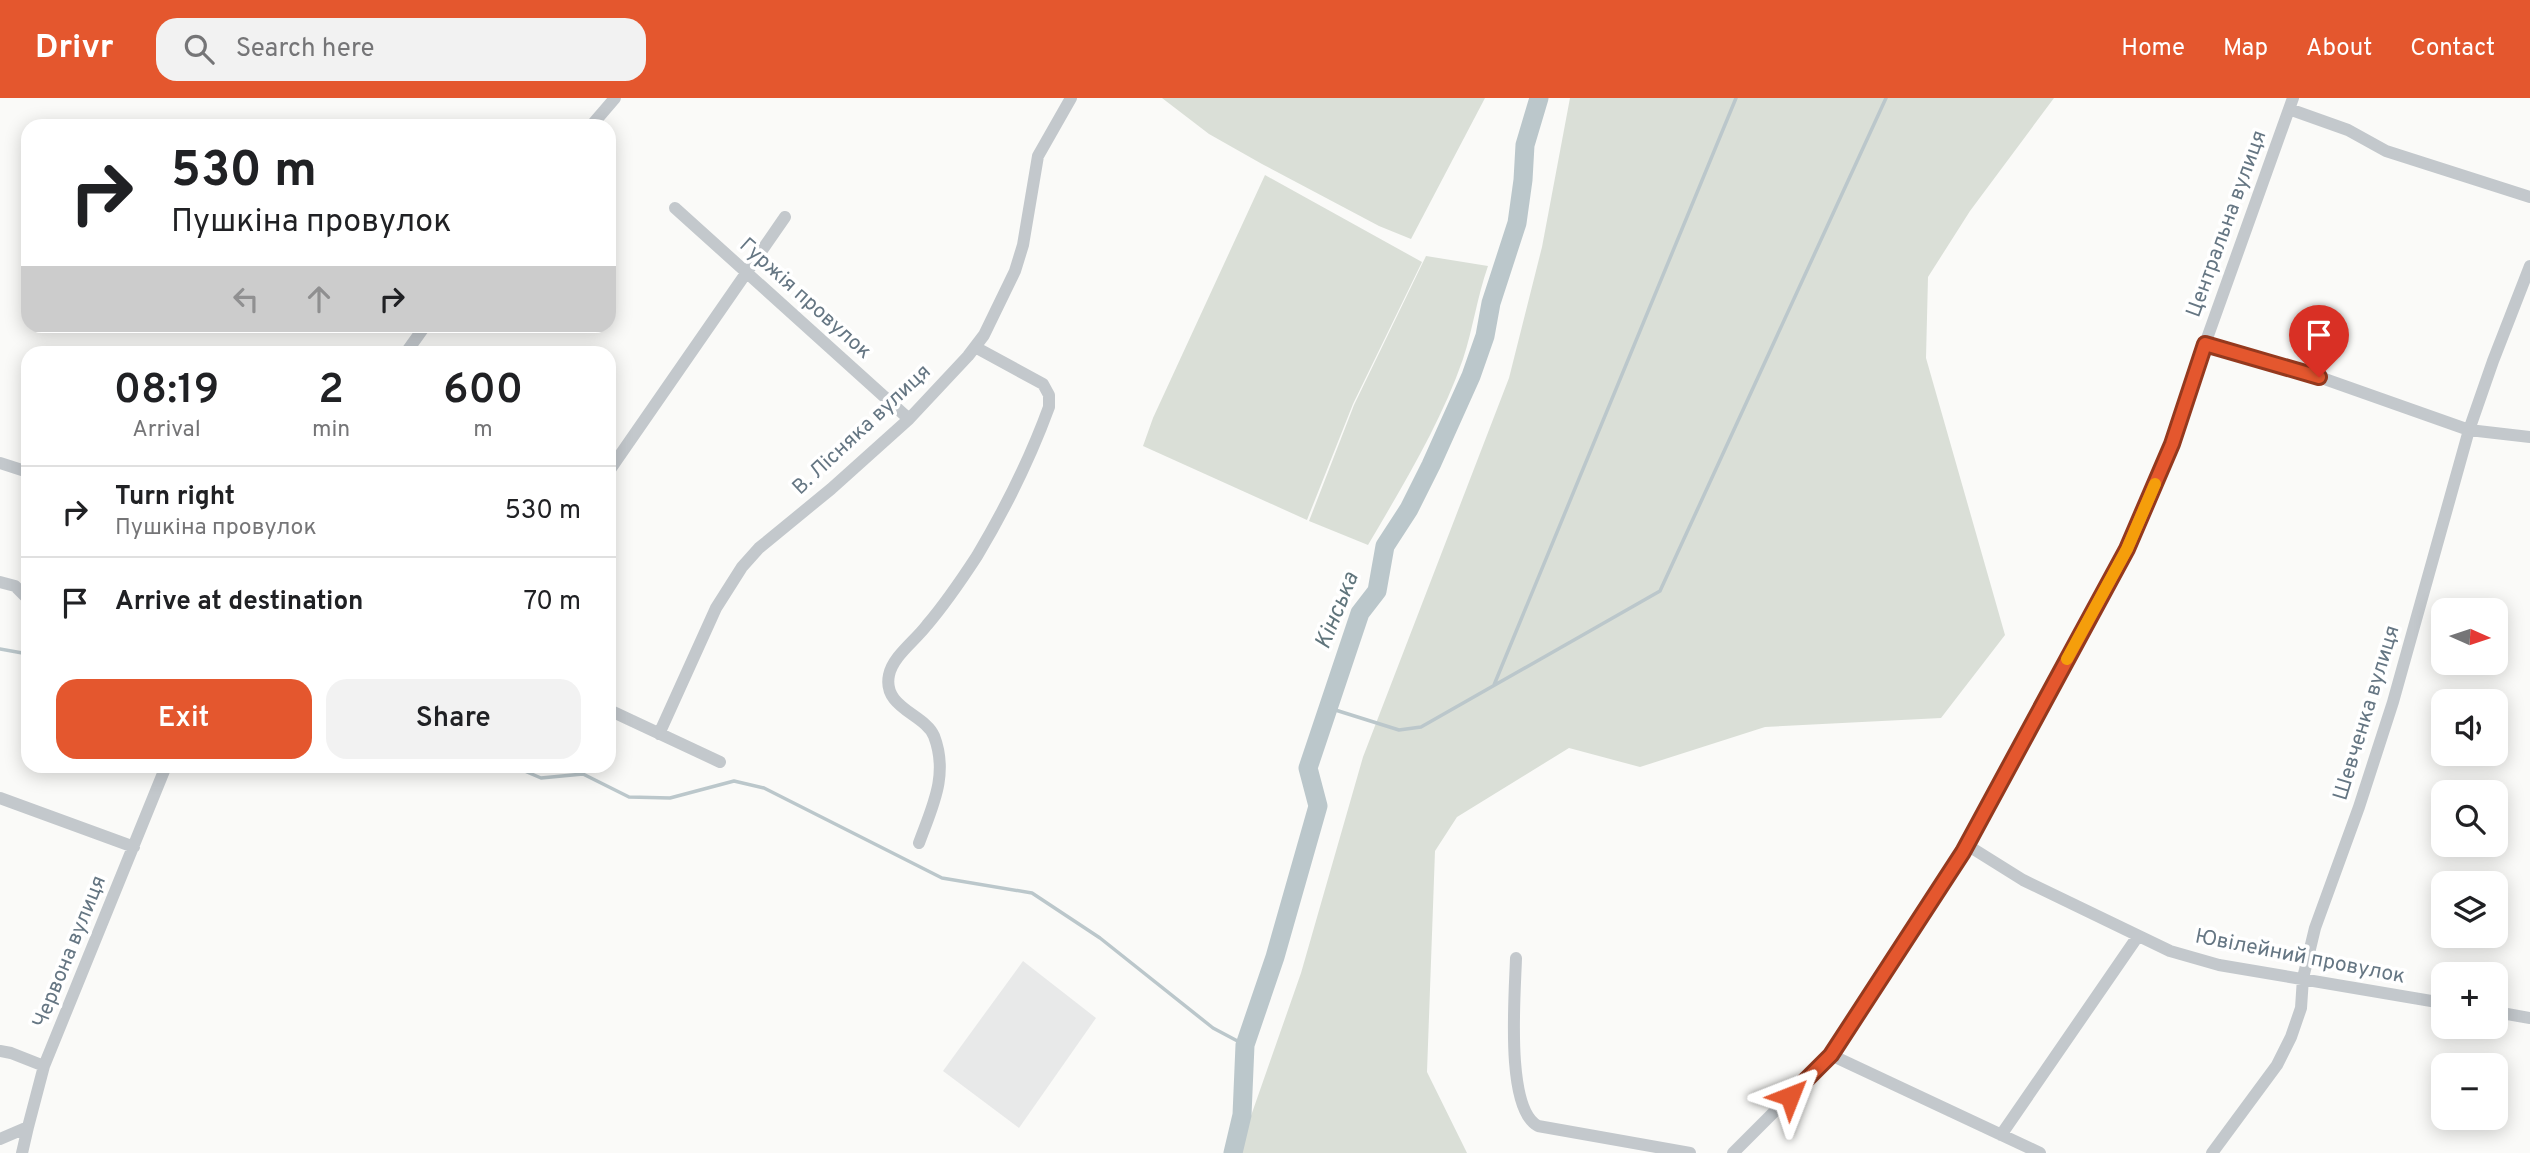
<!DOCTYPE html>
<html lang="en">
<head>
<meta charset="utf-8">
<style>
	body { margin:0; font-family:Overpass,sans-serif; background:#f2f2f2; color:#202124; height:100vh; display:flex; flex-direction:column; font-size:26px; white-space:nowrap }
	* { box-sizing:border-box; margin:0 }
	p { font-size:23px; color:#757577 }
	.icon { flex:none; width:38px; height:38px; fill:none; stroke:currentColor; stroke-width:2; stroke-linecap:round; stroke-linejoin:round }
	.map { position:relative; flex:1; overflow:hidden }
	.sheet { position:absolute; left:21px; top:248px; width:595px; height:427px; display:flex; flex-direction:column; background:#fff; border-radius:21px; box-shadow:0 4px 18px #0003 }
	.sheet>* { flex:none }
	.top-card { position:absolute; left:21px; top:21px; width:595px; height:214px; border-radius:21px; box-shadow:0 4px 18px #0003; background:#fff; color:#202124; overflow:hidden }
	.needle { width:46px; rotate:93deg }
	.controls { position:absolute; left:2431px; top:500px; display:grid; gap:14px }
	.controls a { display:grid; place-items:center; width:77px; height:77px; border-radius:14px; background:#fff; box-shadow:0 4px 18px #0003; font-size:35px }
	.pin { position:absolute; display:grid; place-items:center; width:60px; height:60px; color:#fff; margin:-72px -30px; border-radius:50% 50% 50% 0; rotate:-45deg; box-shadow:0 0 7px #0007 }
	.pin .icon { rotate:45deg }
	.me { position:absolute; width:77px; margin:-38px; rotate:45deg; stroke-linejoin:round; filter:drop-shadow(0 0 5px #0008) }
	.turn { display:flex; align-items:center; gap:24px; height:147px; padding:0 35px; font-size:32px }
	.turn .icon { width:91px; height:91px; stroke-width:2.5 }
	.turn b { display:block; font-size:49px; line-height:60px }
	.lanes { display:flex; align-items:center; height:66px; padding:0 35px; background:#0003; justify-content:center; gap:35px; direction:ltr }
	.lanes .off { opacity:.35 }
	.eta { display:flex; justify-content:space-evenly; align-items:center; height:119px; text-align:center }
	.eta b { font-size:42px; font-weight:600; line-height:49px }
	.primary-button { display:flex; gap:14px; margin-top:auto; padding:14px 35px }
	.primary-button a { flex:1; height:80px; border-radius:21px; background:#e4572e; color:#fff; font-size:28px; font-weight:600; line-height:80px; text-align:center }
	.primary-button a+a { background:#f2f2f2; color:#202124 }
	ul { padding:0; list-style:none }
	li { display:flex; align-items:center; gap:21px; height:91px; padding:0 35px; border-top:2px solid #e0e0e0 }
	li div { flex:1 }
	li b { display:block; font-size:26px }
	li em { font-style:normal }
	header { display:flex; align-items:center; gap:42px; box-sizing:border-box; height:98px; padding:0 35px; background:#e4572e; color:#fff }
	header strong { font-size:33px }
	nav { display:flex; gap:38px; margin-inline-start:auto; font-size:24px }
	.search { width:490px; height:63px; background:#f2f2f2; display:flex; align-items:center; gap:18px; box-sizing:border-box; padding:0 24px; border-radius:21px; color:#757577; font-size:26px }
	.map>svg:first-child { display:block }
	.built { fill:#e8e9e9 }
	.green { fill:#dadfd7 }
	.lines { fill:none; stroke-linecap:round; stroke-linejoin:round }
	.stream { stroke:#bbc7cb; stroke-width:3.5 }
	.river { stroke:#bbc7cb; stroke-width:19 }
	.street { stroke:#c3c8cc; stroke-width:12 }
	.route-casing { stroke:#94391e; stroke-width:18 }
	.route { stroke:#e4572e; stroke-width:12 }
	.slow { stroke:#f59e0b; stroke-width:12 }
	.labels { text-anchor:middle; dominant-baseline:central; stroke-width:7; stroke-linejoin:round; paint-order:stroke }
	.street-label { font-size:21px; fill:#657683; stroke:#fff }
	.water-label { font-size:23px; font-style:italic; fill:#60757c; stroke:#fff }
</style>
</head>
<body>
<header>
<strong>Drivr</strong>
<div class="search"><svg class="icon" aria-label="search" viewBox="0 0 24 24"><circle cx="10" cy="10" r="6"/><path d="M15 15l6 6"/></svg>Search here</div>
<nav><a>Home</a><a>Map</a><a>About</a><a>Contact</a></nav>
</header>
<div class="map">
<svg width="2530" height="1055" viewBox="0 0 2530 1055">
	<rect width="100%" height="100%" fill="#fafaf8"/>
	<!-- built -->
	<path class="built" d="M1023,863l73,57 -77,110 -76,-57z"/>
	<!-- green -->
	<path class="green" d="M1162,0h323l-74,141 -32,-13 -117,-62 -53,-30z
		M1570,0h484l-84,113 -42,66 -2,81 79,277 -64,83 -176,9 -125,40 -71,-19 -112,69 -22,34 -8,221 40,81h-229l63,-180 62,-216 146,-379 33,-131z
		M1265,77l157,87 -69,142 -46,116 -164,-74 10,-28z
		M1426,158l62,10c-11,31 -15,63 -25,93 -22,64 -61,128 -95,186l-59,-24 45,-116z"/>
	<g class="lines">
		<!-- stream -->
		<path class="stream" d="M0,551l28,5
			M1494,587l242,-587
			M1329,610l70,22 22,-3 239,-136 226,-493
			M513,668l28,12 42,-4 46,23 41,1 64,-17 30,7 178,90 90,15 68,45 113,90 32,17"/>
		<!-- river -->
		<path class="river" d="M1233,1055l9,-38 3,-70 30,-88 43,-151 -10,-38 52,-155 17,-22 8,-45 24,-37 22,-44 40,-89 14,-40 6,-33 26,-80 6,-43 2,-35 14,-47"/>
		<!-- street -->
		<path class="street" d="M2289,11l59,21 38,21 144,46
			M591,28l24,-28
			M675,110l234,211
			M2205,246l114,33 150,53 61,7
			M405,256l20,-28
			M0,365l28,9
			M609,373l176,-254
			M0,484l15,4 13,13
			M609,612l111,52
			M659,636l57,-126 26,-41 17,-19 72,-59 78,-70 59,-63 16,-21 31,-64 8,-26 15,-89 33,-58
			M0,700l134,49
			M919,745c13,-36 30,-68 15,-107 -9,-22 -52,-28 -45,-61 4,-19 26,-34 38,-50 18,-21 35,-46 50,-69 28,-47 53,-97 72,-149v-12l-6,-11 -68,-37
			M1967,747l56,35 147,71 49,14 224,38
			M1516,860c-1,36 -11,151 22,168l152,27
			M2496,914l34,6
			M0,953l11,2 33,13
			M1831,957l209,98
			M2001,1037l137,-199
			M0,1041l28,-12 16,-61 122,-300
			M22,1055l6,-26
			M1733,1055l98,-98 51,-76 81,-127 164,-303 45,-105 33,-100 88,-246
			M2212,1055l65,-88 14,-28 10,-29 2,-30 12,-50 44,-121 34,-105 76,-272 24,-69 37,-95"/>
	</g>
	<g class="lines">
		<!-- route casing -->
		<g class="route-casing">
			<path id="route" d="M1790,998l41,-41 132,-203 164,-303 45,-105 33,-100 114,33"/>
		</g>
		<!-- route -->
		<use href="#route" class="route"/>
		<!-- slow -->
		<path class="slow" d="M2067,561l60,-110 28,-65"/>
	</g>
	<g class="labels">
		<!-- street labels -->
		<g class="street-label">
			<text transform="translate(2227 126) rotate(-70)">Центральна вулиця</text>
			<text transform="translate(805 201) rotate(42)">Гуржія провулок</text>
			<text transform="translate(862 332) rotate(-43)">В. Лісняка вулиця</text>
			<text transform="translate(2367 615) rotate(-73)">Шевченка вулиця</text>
			<text transform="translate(70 854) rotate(-68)">Червона вулиця</text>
			<text transform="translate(2300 859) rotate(11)">Ювілейний провулок</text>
		</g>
		<!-- water labels -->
		<g class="water-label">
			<text transform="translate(1338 513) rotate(-68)">Кінська</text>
		</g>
	</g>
</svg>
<div class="controls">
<a><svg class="needle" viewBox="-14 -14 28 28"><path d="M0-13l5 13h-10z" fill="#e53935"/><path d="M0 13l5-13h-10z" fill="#757577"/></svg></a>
<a><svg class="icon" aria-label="sound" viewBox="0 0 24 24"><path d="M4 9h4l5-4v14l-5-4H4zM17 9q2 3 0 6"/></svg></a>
<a><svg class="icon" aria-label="search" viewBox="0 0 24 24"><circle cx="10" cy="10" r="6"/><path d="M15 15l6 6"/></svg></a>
<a><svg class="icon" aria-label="layers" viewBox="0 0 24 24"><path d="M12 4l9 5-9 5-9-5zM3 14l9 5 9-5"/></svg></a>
<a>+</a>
<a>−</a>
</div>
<div class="pin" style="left:2319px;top:279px;background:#d93025"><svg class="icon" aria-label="arrive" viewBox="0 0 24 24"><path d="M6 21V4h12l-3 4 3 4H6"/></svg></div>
<svg class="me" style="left:1790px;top:998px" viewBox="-20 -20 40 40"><path d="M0-17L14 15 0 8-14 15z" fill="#e4572e" stroke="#fff" stroke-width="4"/></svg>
<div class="top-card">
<div class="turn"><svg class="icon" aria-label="right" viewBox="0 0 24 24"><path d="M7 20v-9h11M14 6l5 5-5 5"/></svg><div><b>530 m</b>Пушкіна провулок</div></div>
<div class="lanes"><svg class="icon off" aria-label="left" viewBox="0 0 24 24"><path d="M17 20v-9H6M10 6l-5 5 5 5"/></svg><svg class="icon off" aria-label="ahead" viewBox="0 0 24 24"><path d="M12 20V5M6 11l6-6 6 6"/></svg><svg class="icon" aria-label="right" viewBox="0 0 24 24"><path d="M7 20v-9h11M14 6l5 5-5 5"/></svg></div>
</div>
<section class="sheet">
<div class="eta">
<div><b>08:19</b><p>Arrival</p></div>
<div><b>2</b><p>min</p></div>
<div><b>600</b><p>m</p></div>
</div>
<ul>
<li><svg class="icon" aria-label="right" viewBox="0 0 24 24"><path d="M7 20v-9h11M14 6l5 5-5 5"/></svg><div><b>Turn right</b><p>Пушкіна провулок</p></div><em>530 m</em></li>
<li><svg class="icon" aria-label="arrive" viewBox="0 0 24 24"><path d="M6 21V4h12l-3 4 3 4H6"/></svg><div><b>Arrive at destination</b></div><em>70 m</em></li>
</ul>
<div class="primary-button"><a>Exit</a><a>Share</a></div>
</section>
</div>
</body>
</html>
